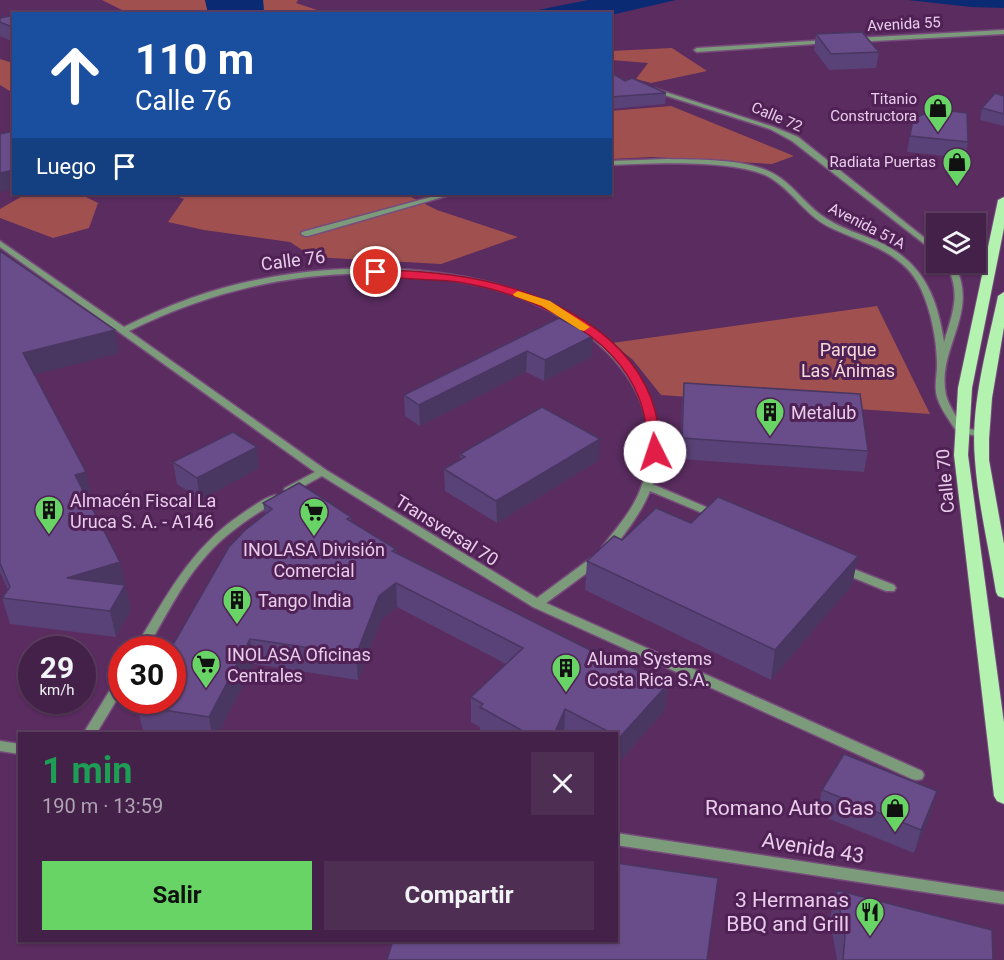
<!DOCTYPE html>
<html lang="es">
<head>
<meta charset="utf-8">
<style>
	body { margin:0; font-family:Roboto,sans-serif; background:#4e2e52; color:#f1f3f6; height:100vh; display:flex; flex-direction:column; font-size:22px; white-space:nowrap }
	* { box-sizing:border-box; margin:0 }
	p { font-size:20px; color:#afa3b4 }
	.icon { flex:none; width:33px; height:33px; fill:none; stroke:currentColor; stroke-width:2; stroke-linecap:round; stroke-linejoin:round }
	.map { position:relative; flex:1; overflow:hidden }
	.drawer { position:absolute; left:18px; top:732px; width:600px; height:210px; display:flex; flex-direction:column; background:#442148; border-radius:0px; box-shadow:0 2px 4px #0004,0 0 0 2px #5c3e60 }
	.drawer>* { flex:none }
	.banner { position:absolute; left:12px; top:12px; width:600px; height:183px; border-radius:0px; box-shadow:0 2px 4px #0004,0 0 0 2px #5c3e60; background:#1a4fa0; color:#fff; overflow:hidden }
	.fabs { position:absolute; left:926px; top:213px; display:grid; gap:12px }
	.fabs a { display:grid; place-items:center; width:60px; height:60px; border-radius:0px; background:#442148; box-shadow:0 2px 4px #0004,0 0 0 2px #5c3e60; font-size:30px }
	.speed { position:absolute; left:18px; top:636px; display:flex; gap:12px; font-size:30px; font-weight:700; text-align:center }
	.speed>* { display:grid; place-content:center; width:78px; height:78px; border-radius:50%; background:#442148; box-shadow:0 2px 4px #0004,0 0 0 2px #5c3e60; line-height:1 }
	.speed small { font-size:15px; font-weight:400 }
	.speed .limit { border:9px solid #d22; background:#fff; color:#111 }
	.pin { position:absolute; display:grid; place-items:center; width:51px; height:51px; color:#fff; margin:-26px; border:3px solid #fff; border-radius:50%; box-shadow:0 2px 6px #0007 }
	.me { position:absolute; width:66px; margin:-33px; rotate:356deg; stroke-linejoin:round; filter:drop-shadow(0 0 4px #0008) }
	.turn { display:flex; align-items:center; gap:21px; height:126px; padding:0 24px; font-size:27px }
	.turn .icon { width:78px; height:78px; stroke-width:2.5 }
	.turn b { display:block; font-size:42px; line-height:51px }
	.then { display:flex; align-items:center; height:57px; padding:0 24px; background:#0003; gap:12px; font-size:22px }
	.round { display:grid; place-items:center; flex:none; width:63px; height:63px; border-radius:0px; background:#4e2e52 }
	.summary { display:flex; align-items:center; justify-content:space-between; height:102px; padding:0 24px }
	h1 { font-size:36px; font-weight:700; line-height:45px; color:#1e9e55 }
	.action { display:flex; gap:12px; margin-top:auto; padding:12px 24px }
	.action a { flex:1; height:69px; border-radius:0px; background:#68d465; color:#111; font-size:24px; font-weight:700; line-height:69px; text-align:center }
	.action a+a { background:#4e2e52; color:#f1f3f6 }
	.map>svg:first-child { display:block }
	.green { fill:#a0514f }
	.water { fill:#0a2a73 }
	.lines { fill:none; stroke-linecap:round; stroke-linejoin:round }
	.minor-casing { stroke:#774c7c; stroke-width:3 }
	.major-casing { stroke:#774c7c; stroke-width:2 }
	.minor { fill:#7c9b7a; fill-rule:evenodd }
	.major { fill:#b3f3af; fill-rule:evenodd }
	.wall { fill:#594277 }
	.shaded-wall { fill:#493661 }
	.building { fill:#684d8a; stroke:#493661; stroke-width:1.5 }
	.route { fill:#e11d48; stroke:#92132f; stroke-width:1.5 }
	.slow { fill:#f59e0b }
	.labels { text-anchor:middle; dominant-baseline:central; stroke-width:6; stroke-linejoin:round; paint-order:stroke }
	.far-street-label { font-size:15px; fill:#e9cdeb; stroke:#4f2154 }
	.far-poi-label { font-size:15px; fill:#e9cdeb; stroke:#4f2154; text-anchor:end }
	.street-label { font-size:18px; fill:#e9cdeb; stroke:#4f2154 }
	.park-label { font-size:18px; fill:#f8dbd8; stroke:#4f2154 }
	.poi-label { font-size:18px; fill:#e9cdeb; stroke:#4f2154; text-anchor:start }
	.near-poi-label { font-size:21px; fill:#e9cdeb; stroke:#4f2154; text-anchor:end }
	.near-street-label { font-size:21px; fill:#e9cdeb; stroke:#4f2154 }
</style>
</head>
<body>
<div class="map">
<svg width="1004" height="960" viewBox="0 0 1004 960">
	<rect width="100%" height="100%" fill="#5a2c60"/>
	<!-- green -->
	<path class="green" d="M102,0h103l3,13h-80z
		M263,0h35l-2,3 30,10h-62z
		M672,48l35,23 -56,12 -15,-4 12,-16 -37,-3v-9z
		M0,59l13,4v30l-13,-8z
		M671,106l123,50 -22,8 -120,-7 -41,2 -1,-48z
		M26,194h54l18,9 -9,25 -36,10 -53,-20v-9z
		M170,194h235l32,16 81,27 -77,27 -128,-7 -23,-15 -86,-12 -36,-8 16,-23z
		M877,306l53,108 -269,-19 -28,-35 -21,-17z"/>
	<!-- water -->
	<path class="water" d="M205,0h58l1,13h-56z
		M588,0h88l-65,15 -88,-2z
		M908,0h96v8l-33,-1z"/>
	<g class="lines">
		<!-- minor casing -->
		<g class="minor-casing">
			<path id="minor" d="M1004,30v4l-149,8 -3,-2 3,-2z
				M827,40l2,1v2l-132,9 -3,-2 3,-2z
				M652,89h4l118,38 24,10 138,110v6l-144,-112 -22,-12 -118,-38z
				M668,159c33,1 84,-1 111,18 18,12 29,31 48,42 16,10 33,15 50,22 45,20 60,54 67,101 9,-30 18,-50 1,-80h8c29,50 -17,85 -7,133 3,12 11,22 18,33l22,4 1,2 -1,2 -4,1 -25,-5c-7,-11 -16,-22 -20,-35 -3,-11 0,-21 0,-32 0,-25 -6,-54 -16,-76 -17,-38 -59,-46 -92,-62 -24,-12 -37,-37 -60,-50 -32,-18 -120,-14 -159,-12v-4z
				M442,194h11l-145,42h-3l-4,-2 1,-2z
				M0,241l124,86c42,-21 86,-38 132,-47 113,-24 286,-16 367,77 32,36 43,82 29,127l68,29 1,2 -1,2h-8l-62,-26c-9,22 -23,40 -38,59h-8l-2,-3c16,-21 33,-39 41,-65 32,-104 -73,-176 -161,-196 -44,-10 -90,-14 -135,-12 -77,3 -149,23 -218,57l197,139 211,128 54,-40h8l2,3 -2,3 -53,39 376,168 2,4 -2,4 -5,1 -5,-1 -379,-172 -211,-131 -29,16h-8l-1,-2 1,-2 30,-16 -315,-225z
				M275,495l4,1 1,2 -1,2c-27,16 -53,33 -73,56 -25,28 -41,62 -60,94h-12c32,-53 56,-102 109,-137 10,-7 21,-15 32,-18z
				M841,564l53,21 2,3 -2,3h-8l-49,-20 -2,-3 2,-3z
				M122,676v15l-26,43h-13l35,-57z
				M0,741l20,3v10l-20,-3z
				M616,833l388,59v12l-388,-59z"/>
		</g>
		<!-- major casing -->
		<g class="major-casing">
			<path id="major" d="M1004,197v31l-32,160 -4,67 36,268v81l-7,-3 -3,-5 -40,-341 4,-67 40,-188z
				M1004,292v35l-12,71 -3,41v21l15,84v54l-6,-2 -2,-4c-7,-44 -18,-88 -21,-132 -5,-54 12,-111 23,-164z"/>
		</g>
		<!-- minor -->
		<use href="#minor" class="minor"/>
		<!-- major -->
		<use href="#major" class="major"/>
	</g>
	<!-- wall -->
	<path class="wall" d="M14,15v27l-14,-6v-18z
		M816,34l63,18 -3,16 -47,2 -15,-20z
		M610,72l15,9 41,12 -1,11 -55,5z
		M1004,96v30l-24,-6 2,-12z
		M913,119l55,23 -3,16 -58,-6z
		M0,251l119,102 -84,21 56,123 -4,1 38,87 6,25 -15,27 -106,-13 -8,-26 6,-8 -8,-18z
		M559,318l33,39 -48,24 -18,-9 -106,54 -15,-10 -1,-21z
		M684,383l184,68 -4,21 -184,-13 2,-55z
		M460,454l139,6 -102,63 -52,-32 -1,-22 16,-8z
		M173,462l86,6 -59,32 -23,-16z
		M263,503l88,14v5l45,27v4l194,97 77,35 -2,25 -47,53 -2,-1v-28h-134l-2,-2v-5l-9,-5v-25l35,-33 -109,-57 -16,13 -23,60 -104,-16 -36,70h-58l-17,-3 -6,-25 128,-192z
		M691,523l167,33 -6,29 -81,95 -186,-90 2,-29 35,-21z
		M822,790l115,1 -7,24 -16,38 -97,-39z
		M836,890l157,70h-156l-7,-42z"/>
	<!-- shaded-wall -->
	<path class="shaded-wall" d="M14,170v19l-14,3v-19z
		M983,243l-3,13 -5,1v-12z
		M115,330l4,23 -90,23 -6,-23z
		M593,336l-1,21 -48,24 1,-21z
		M527,351l-1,21 -106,54 -1,-21z
		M600,439l-1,21 -102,63 -1,-22z
		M257,447l2,21 -59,32 -3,-22z
		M86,472l5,25 -11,3 -5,-25z
		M858,556l-6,29 -81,95 4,-30z
		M120,562l11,48 -15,27 -6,-26 -43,-33z
		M396,583l1,24 -16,13 -23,60 -2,-25 23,-59z
		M250,639l4,25 -36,70h-6l-3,-17z
		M667,685l-2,25 -47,53 2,-26z
		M565,709l-1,25h-10z
		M937,791l-7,24 -16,38 7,-23z"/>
	<!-- building -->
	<path class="building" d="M31,10l8,4h-21z
		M14,15v13l-14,-6v-4z
		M862,32l17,20 -48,2 -15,-20z
		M610,72l15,9 7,-3 34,15 -56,4z
		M995,93l9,3v18l-22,-6z
		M935,109l32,4 1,29 -58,-6 3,-17z
		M14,131v39l-14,3v-39z
		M986,219l-3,24 -8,2v-21l-35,-1z
		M0,251l115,79 -92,23 63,119 -11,3 45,87 -53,16 58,7 -15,26 -108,-13 8,-11 -10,-24z
		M559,318l34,18 -48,24 -18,-9 -108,54 -15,-10z
		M684,383l176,11 8,57 -186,-13z
		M542,407l58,32 -104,62 -52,-32 21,-12 -5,-3z
		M233,432l24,15 -60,31 -24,-16z
		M299,483l52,34 -4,2 49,30 -4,2 198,99 2,-2 75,37 -47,52 -4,-2v-1h-3l-48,-25 -11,25h-37l4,-4 -41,-23 3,-3 -12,-7 52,-49 -127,-65 -17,13 -23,59 -106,-16 -41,78 -72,-11 3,-6h32v-50h-2l59,-103 16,-17 27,-21 -9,-6z
		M718,497l140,59 -83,94 -188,-89 27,-25 8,4 34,-32 35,15z
		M844,754l93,37 -16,39 -99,-40z
		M616,863l102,15 -11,82h-320l6,-20h223z
		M836,890l156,40 1,30h-150l2,-24z"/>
	<!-- route -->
	<path class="route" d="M376,269c27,2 55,2 82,7 74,11 164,47 193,122 7,18 9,35 10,54l-6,4 -7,-4c-1,-19 -2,-36 -9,-54 -26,-68 -114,-105 -181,-116 -28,-4 -58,-1 -86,-8l-2,-2z"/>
	<!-- slow -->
	<path class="slow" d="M518,291l32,10 40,26 -6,4 -4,-1 -38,-24 -28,-10 -1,-2z"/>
	<!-- icons -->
	<defs>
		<g id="shop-pin" transform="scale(1.5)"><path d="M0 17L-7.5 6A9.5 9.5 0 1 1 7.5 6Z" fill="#68d465" stroke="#4f2154"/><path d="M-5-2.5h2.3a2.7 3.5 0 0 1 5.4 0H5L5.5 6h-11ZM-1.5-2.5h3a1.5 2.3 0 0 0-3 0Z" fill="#111"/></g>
		<g id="building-pin" transform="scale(1.5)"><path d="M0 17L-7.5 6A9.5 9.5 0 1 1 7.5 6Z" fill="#68d465" stroke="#4f2154"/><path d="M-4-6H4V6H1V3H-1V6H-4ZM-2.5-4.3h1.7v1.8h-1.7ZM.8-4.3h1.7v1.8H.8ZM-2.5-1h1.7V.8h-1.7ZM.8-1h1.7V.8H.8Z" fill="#111"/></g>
		<g id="supermarket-pin" transform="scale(1.5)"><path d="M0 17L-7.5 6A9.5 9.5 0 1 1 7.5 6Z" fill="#68d465" stroke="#4f2154"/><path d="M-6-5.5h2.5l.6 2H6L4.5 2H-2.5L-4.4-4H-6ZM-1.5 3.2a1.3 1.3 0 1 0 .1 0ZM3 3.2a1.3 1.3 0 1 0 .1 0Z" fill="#111"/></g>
		<g id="restaurant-pin" transform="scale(1.5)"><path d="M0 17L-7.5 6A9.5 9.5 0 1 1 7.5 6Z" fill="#68d465" stroke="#4f2154"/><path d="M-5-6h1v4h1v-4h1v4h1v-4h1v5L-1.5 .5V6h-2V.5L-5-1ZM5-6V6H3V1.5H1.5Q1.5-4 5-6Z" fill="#111"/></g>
	</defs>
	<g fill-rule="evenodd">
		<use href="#shop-pin" x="938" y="108"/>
		<use href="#shop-pin" x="957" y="162"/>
		<use href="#building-pin" x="770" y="412"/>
		<use href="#building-pin" x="49" y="510"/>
		<use href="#supermarket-pin" x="314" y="512"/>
		<use href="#building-pin" x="237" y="600"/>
		<use href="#supermarket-pin" x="206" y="664"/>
		<use href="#building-pin" x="566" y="668"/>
		<use href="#shop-pin" x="895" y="808"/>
		<use href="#restaurant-pin" x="870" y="912"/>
	</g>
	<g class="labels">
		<!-- far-street labels -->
		<g class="far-street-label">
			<text transform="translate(904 24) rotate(-3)">Avenida 55</text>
			<text transform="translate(777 117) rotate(23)">Calle 72</text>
			<text transform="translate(867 226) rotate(27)">Avenida 51A</text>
		</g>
		<!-- far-poi labels -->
		<g class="far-poi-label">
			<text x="917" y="99">Titanio<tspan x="917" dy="17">Constructora</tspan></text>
			<text x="936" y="162">Radiata Puertas</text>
		</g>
		<!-- street labels -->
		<g class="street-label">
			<text transform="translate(293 260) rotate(-7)">Calle 76</text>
			<text transform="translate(945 481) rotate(-95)">Calle 70</text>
			<text transform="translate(447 530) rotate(32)">Transversal 70</text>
		</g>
		<!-- park labels -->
		<g class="park-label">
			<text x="848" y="349">Parque<tspan x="848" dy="21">Las Ánimas</tspan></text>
		</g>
		<!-- poi labels -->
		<g class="poi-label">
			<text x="791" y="412">Metalub</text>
			<text x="70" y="500">Almacén Fiscal La<tspan x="70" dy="21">Uruca S. A. - A146</tspan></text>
			<text x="314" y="549" text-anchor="middle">INOLASA División<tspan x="314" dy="21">Comercial</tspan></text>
			<text x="258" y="600">Tango India</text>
			<text x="227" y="654">INOLASA Oficinas<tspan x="227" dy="21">Centrales</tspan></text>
			<text x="587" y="658">Aluma Systems<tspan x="587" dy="21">Costa Rica S.A.</tspan></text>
		</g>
		<!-- near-poi labels -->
		<g class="near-poi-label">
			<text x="874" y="808">Romano Auto Gas</text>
			<text x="849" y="900">3 Hermanas<tspan x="849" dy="24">BBQ and Grill</tspan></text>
		</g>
		<!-- near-street labels -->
		<g class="near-street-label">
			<text transform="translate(813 848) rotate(9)">Avenida 43</text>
		</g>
	</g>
</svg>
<div class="fabs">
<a><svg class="icon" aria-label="layers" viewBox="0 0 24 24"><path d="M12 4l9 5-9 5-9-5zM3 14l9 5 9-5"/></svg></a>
</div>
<div class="speed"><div>29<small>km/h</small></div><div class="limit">30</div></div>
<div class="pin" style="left:376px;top:272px;background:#d93025"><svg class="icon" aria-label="arrive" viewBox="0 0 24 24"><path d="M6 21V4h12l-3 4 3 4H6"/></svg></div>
<svg class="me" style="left:655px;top:452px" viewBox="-20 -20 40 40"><circle r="19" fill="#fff"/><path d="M0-13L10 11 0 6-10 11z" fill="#e11d48"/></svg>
<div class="banner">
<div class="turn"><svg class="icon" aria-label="ahead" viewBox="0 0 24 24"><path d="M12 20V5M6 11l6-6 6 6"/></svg><div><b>110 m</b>Calle 76</div></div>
<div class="then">Luego<svg class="icon" aria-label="arrive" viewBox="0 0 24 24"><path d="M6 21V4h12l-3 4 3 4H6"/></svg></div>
</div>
<section class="drawer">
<div class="summary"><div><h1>1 min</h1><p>190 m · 13:59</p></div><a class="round"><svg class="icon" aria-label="close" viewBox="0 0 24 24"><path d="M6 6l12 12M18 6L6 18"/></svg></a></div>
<div class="action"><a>Salir</a><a>Compartir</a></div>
</section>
</div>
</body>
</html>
